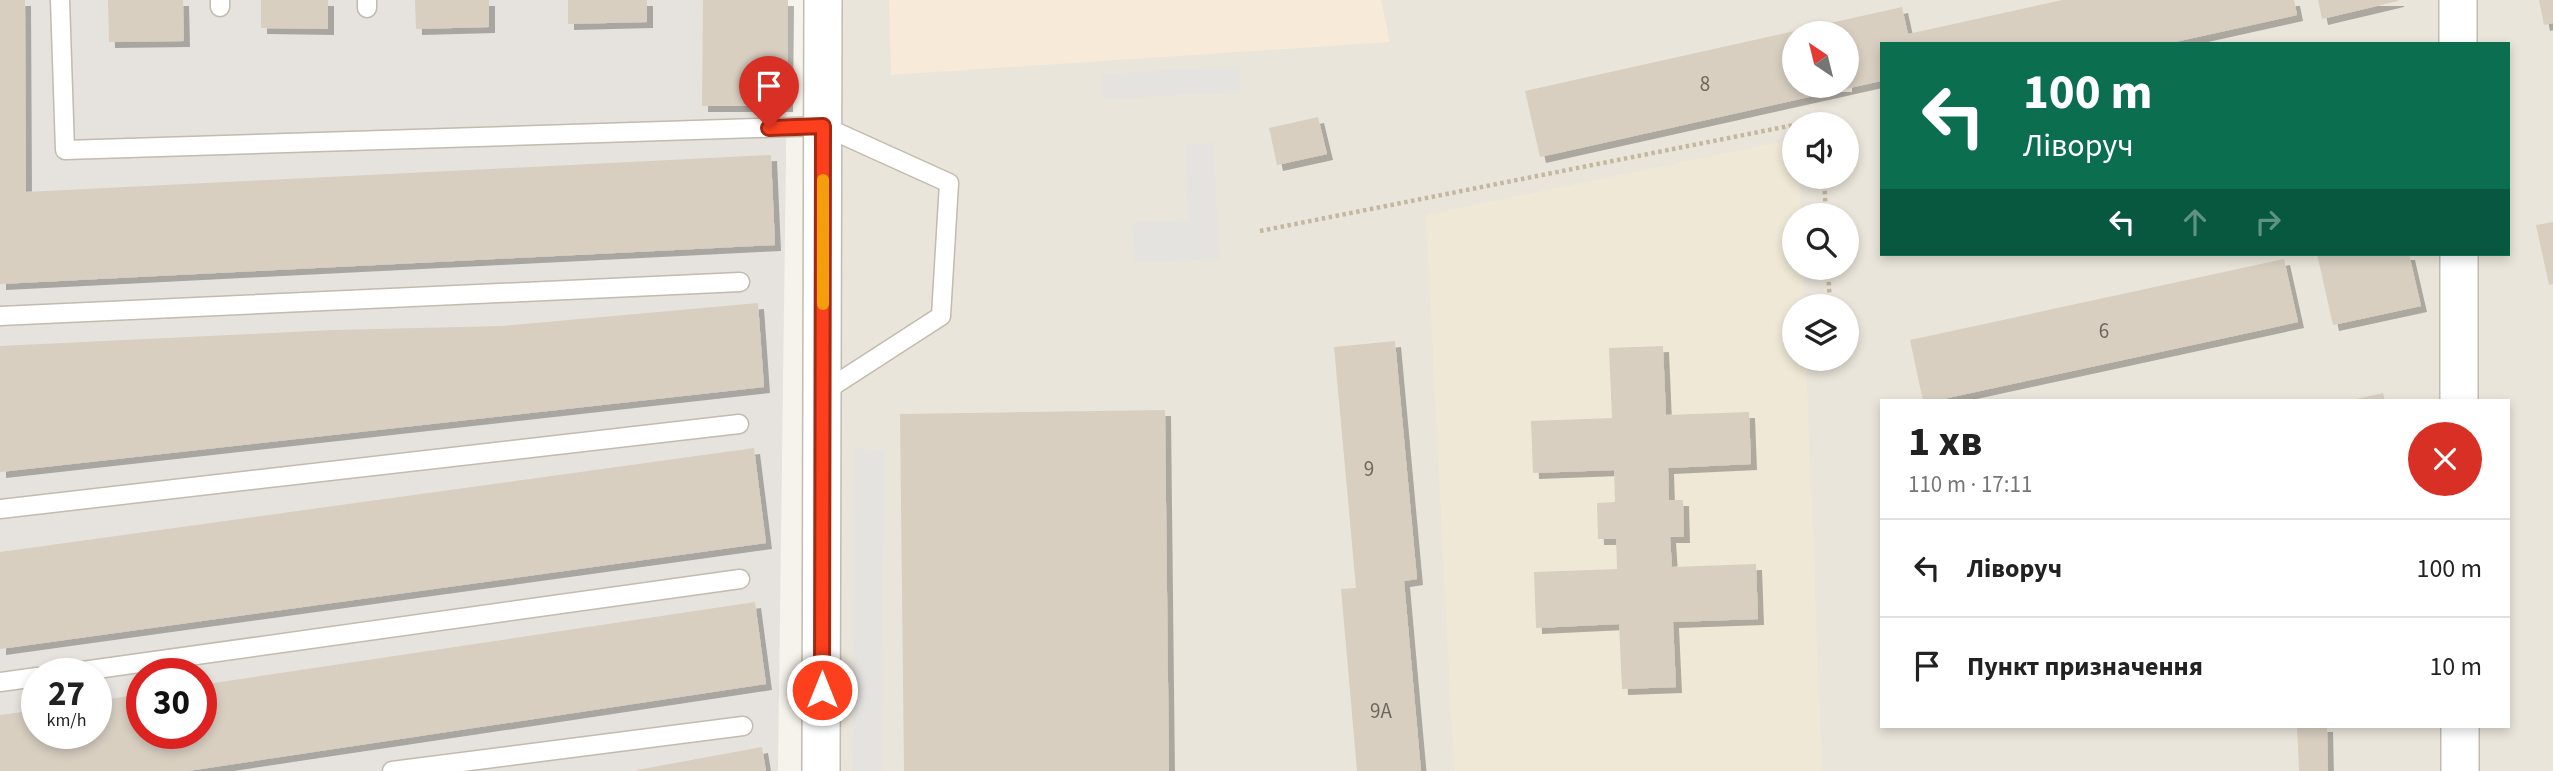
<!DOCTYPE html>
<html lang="uk">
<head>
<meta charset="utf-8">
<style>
	body { margin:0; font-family:"Source Sans 3",sans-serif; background:#f6f6f6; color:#222; height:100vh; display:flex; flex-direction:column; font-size:26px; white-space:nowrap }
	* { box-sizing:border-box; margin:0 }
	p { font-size:23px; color:#767676 }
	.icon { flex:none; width:38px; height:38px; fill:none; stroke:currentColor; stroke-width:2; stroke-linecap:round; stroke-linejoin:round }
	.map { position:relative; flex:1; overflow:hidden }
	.side { position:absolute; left:1880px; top:399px; width:630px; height:329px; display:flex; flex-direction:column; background:#fff; border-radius:0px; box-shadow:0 4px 10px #0003 }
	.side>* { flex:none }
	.top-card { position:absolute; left:1880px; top:42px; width:630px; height:214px; border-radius:0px; box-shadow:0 4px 10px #0003; background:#0b6e4f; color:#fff; overflow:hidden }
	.needle { width:46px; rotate:325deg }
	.buttons { position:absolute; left:1782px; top:21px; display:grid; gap:14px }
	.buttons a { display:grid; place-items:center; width:77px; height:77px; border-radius:50%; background:#fff; box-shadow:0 4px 10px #0003; font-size:35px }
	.speed { position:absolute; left:21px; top:658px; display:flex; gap:14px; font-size:35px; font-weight:700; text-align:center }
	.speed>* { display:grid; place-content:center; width:91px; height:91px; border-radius:50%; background:#fff; box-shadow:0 4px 10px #0003; line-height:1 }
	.speed small { font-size:18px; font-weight:400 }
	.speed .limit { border:10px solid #d22; background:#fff; color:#111 }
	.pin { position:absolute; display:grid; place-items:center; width:60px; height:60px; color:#fff; margin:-72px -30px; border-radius:50% 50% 50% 0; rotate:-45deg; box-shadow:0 0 7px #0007 }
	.pin .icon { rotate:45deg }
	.me { position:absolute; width:77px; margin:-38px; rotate:0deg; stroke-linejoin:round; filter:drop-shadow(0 0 5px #0008) }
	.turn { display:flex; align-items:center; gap:24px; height:147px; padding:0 28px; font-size:32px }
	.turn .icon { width:91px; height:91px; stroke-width:2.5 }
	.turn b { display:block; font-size:49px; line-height:60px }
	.lanes { display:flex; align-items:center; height:66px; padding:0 28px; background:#0003; justify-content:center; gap:35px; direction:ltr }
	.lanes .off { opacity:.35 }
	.round { display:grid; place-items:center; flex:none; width:74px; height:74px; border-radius:37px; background:#f6f6f6 }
	.overview { display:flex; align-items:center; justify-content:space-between; height:119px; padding:0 28px }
	h1 { font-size:42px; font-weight:700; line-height:52px }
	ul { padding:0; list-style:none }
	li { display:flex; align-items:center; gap:21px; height:98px; padding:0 28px; border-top:2px solid #e0e0e0 }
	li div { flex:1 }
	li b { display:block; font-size:26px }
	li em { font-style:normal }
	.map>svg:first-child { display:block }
	.residential { fill:#eae5da; fill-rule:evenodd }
	.commercial { fill:#f7ead8 }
	.industrial { fill:#e6e2dd; fill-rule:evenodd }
	.education { fill:#efe8d6 }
	.parking { fill:#e5e3e0 }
	.building { fill:#d8cfc1; fill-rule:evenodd; filter:url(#shadow) }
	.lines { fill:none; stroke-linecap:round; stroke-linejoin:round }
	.service-casing { stroke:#c2bbae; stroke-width:21 }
	.minor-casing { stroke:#c2bbae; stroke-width:40 }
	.path { stroke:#c4b79f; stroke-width:4.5; stroke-dasharray:3.5 3.5; stroke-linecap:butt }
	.service { stroke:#fff; stroke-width:18 }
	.minor { stroke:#fff; stroke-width:37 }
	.route-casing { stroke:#a42913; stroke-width:18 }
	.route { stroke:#fc3f1d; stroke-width:12 }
	.slow { stroke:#f59e0b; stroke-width:12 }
	.labels { text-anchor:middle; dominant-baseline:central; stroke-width:7; stroke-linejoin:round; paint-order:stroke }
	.number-label { font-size:21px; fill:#6e675b }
</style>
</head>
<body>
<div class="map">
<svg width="2553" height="771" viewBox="0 0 2553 771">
	<defs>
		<filter id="shadow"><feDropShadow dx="6" dy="6" stdDeviation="0" flood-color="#0004"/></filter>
	</defs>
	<rect width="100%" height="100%" fill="#f6f3ec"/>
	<!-- residential -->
	<path class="residential" d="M821,0h1732v771h-1732zM1794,33h52v53h-52zM1881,44h627v210h-627zM1794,124h52v53h-52zM1794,215h52v53h-52zM1794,306h52v53h-52zM1881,401h627v325h-627z"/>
	<!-- commercial -->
	<path class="commercial" d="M889,0h492l9,42 -499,33z"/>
	<!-- industrial -->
	<path class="industrial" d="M0,0h788l-10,771h-778zM37,674h59v59h-59zM142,674h59v59h-59z"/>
	<!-- education -->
	<path class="education" d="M1794,139v38h5l2,38h-7v53h9l1,38h-10v53h12l16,412h-368l-28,-556z"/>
	<!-- parking -->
	<path class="parking" d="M1239,67l2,25 -138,7 -2,-25z
		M1214,143l5,116 -85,4 -2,-40 56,-3 -3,-76z
		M855,448l29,2 -2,321h-30z"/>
	<!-- building -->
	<path class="building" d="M0,0h25l1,192 745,-37 4,90 -775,39z
		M108,0h75l1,41 -75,1z
		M261,0h67v29l-67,-1z
		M415,0h74v27l-73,2z
		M568,0h79v22l-79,2z
		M703,0h85l-1,106h-85z
		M2062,0h232l3,15 -131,29h-285v37l-341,76 -15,-66 377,-84 6,27zM1794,33h52v53h-52z
		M2318,0h80v1l-76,18z
		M2539,0h14v23l-9,2z
		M1318,117l9,37 -50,11 -8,-37z
		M2553,222v62l-4,1 -13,-60z
		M2317,254h92l12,52 -88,19z
		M2284,259l14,63 -364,79h-11l-13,-61z
		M758,303l6,84 -764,85v-126l333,-16 169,-4z
		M1395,341l22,238 -13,2 17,190h-64l-16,-182 15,-1 -22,-241z
		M1663,346l3,69 83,-3 2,52 -83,4 1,32h14l1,37h-14l2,30 84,-3 2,55 -85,3 3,65 -54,2 -3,-65 -83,4 -2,-56 83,-3 -1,-30h-18l-1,-36 18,-1 -1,-32 -81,3 -2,-52 81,-3 -3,-70z
		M2383,393l2,8h-33v-1z
		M1165,410l4,361h-265l-4,-357z
		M754,448l12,95 -766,106v-97z
		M755,602l11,82 -578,87h-188v-56l37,-5v23h59v-32l46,-7v39h59v-48z
		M2297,726h30l1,45h-29z
		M762,747l4,24h-129v-1z"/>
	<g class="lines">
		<!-- service casing -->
		<g class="service-casing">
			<path id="service" d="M60,0l5,150 758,-24 126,57 -8,133 -119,77
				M220,7v-7
				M367,8v-8
				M0,316l740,-34
				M0,509l739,-85
				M61,674l679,-95
				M0,682l37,-5
				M392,771l351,-45"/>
		</g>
		<!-- minor casing -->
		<g class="minor-casing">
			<path id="minor" d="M2458,0v44
				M2459,254v147
				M2460,726v45
				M821,771l2,-771"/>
		</g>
		<!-- path -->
		<path class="path" d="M1797,124l24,-5v5
			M1824,177l2,38
			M1260,231l534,-106
			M1828,268l2,37"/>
		<!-- service -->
		<use href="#service" class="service"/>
		<!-- minor -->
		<use href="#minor" class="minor"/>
	</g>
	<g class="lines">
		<!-- route casing -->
		<g class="route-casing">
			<path id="route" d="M769,128l54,-2 -1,564"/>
		</g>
		<!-- route -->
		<use href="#route" class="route"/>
		<!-- slow -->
		<path class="slow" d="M823,304v-124"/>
	</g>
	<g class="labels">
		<!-- number labels -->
		<g class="number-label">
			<text x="1705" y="84">8</text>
			<text x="2104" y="331">6</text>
			<text x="1369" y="469">9</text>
			<text x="1381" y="711">9А</text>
		</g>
	</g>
</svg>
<div class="buttons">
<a><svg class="needle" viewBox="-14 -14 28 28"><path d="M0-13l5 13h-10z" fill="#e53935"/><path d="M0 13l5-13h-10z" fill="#767676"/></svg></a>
<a><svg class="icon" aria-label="sound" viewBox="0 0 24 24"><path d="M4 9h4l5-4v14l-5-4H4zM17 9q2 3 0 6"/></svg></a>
<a><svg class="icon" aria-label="search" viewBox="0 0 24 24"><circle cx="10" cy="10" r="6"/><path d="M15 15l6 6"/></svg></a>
<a><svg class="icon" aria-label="layers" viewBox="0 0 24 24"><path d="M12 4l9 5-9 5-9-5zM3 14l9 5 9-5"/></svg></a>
</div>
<div class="speed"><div>27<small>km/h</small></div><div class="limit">30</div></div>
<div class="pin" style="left:769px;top:128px;background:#d93025"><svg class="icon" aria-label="arrive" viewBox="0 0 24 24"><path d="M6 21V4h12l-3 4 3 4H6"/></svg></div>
<svg class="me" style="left:822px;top:690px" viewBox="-20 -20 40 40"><circle r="17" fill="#fc3f1d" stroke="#fff" stroke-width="3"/><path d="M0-11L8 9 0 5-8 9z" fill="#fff"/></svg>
<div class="top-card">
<div class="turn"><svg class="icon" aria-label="left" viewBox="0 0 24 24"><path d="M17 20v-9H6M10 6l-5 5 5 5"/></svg><div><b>100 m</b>Ліворуч</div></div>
<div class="lanes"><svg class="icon" aria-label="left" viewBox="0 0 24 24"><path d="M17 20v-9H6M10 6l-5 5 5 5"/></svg><svg class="icon off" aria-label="ahead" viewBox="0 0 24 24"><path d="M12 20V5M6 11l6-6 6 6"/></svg><svg class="icon off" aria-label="right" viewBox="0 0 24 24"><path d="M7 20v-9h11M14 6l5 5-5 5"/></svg></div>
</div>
<section class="side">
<div class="overview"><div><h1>1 хв</h1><p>110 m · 17:11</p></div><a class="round" style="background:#d93025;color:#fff"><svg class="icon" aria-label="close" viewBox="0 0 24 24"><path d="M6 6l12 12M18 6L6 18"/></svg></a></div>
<ul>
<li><svg class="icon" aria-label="left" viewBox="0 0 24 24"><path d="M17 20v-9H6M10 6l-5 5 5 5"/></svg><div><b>Ліворуч</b></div><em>100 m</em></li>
<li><svg class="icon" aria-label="arrive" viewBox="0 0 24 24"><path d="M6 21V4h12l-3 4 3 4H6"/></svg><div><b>Пункт призначення</b></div><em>10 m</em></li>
</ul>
</section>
</div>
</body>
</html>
